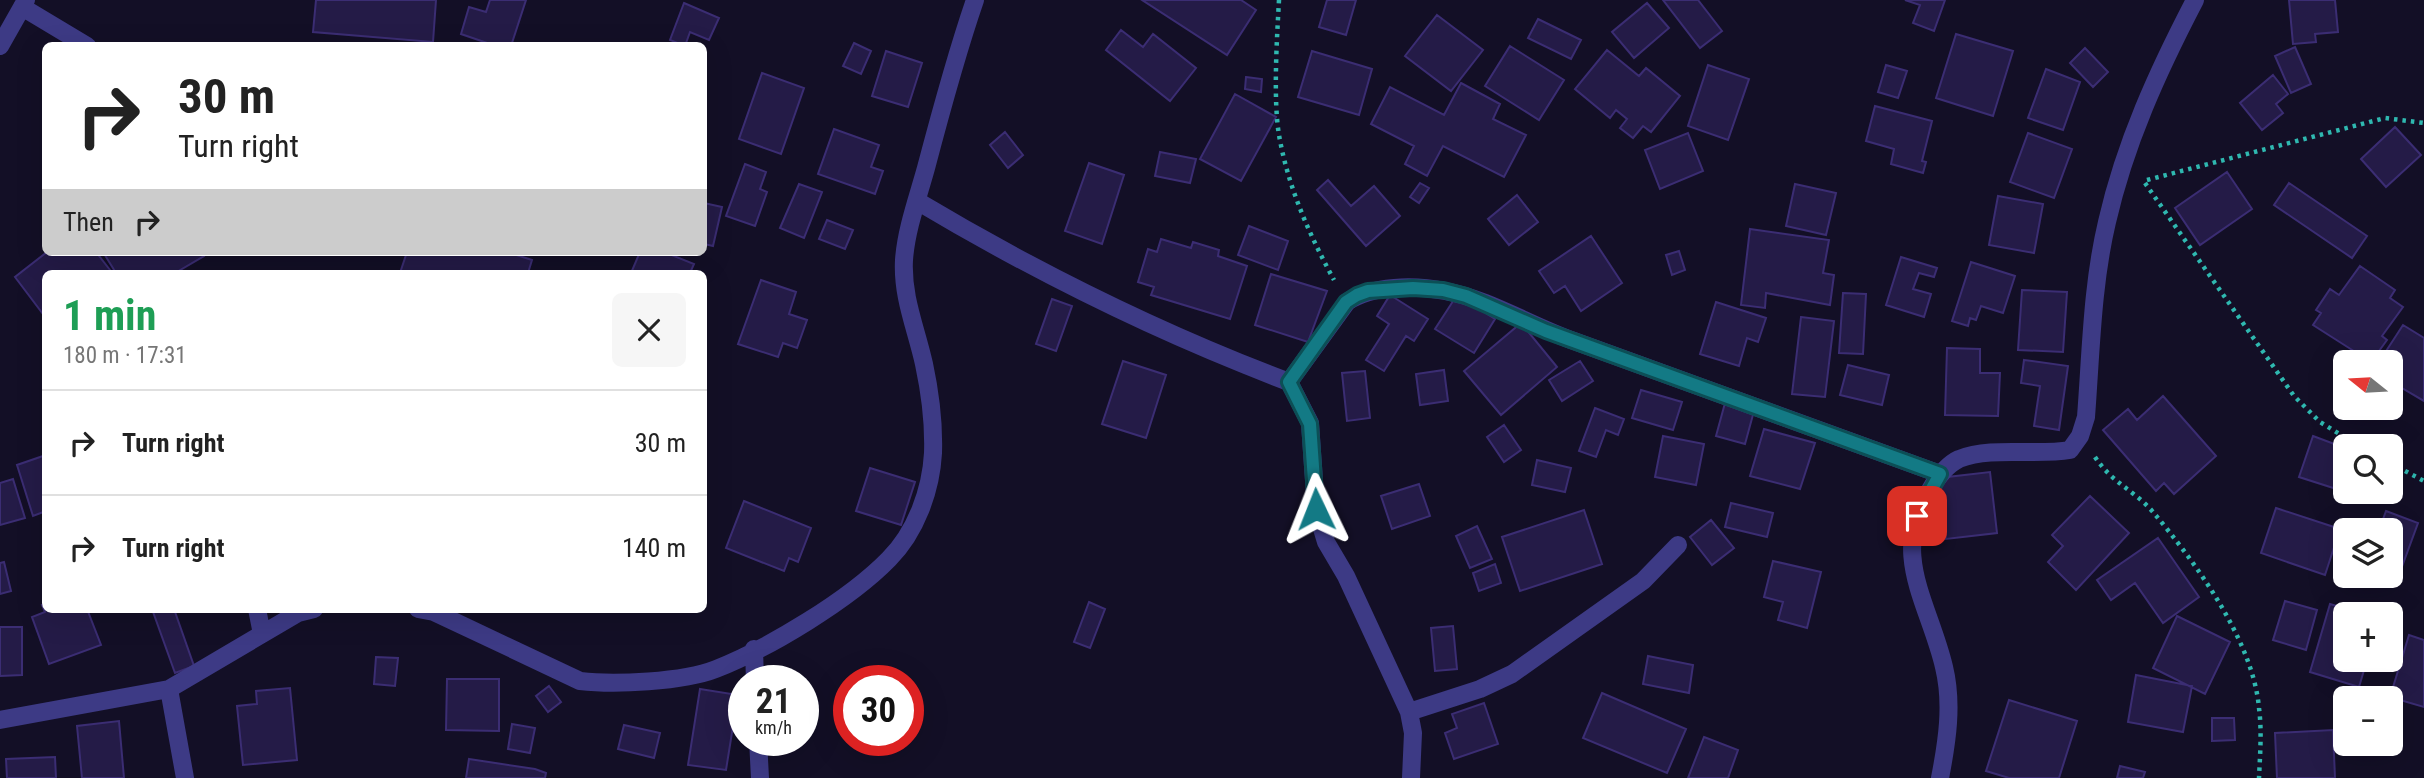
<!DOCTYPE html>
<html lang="en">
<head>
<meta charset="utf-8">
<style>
	body { margin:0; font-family:"Roboto Condensed",sans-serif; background:#f6f6f6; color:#222; height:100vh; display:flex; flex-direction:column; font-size:26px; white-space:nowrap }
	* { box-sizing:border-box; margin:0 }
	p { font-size:23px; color:#767676 }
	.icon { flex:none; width:38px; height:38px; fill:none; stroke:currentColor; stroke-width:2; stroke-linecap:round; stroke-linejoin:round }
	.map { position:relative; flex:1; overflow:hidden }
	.sheet { position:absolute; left:42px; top:270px; width:665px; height:343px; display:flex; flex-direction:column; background:#fff; border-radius:10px; box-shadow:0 7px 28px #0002 }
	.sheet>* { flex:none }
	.top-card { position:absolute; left:42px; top:42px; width:665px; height:214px; border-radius:10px; box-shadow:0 7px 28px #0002; background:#fff; color:#222; overflow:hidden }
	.needle { width:46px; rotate:288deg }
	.controls { position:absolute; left:2333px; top:350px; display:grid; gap:14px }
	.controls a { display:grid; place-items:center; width:70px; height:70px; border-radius:10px; background:#fff; box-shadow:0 7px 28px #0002; font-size:35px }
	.speed { position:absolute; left:728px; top:665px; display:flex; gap:14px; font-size:35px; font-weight:700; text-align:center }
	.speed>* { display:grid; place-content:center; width:91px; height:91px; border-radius:50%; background:#fff; box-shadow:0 7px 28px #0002; line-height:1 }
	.speed small { font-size:18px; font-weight:400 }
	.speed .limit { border:10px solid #d22; background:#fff; color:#111 }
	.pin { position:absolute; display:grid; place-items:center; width:60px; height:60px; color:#fff; margin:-30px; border-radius:14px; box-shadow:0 4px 10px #0006 }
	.me { position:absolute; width:77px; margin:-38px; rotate:358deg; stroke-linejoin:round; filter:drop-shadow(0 0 5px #0008) }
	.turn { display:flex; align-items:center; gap:24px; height:147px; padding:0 21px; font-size:32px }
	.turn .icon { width:91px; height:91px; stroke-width:2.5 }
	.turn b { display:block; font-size:49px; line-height:60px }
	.then { display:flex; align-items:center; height:66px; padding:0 21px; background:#0003; gap:14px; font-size:26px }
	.round { display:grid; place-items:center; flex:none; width:74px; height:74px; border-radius:10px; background:#f6f6f6 }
	.overview { display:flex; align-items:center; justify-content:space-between; height:119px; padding:0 21px }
	h1 { font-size:42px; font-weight:700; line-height:52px; color:#1e9e55 }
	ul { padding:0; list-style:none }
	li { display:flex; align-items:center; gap:21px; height:105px; padding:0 21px; border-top:2px solid #e0e0e0 }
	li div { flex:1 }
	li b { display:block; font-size:26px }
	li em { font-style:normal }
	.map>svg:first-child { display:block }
	.building { fill:#241b47; stroke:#3b2d73; stroke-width:2 }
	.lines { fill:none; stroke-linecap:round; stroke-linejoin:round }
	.path { stroke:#2fb8b0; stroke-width:4.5; stroke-dasharray:3.5 5; stroke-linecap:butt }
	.minor { stroke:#3d3a85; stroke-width:18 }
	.route-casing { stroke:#0c4f56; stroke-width:18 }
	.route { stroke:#137a85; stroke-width:12 }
</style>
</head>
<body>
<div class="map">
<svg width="2424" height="778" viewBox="0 0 2424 778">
	<rect width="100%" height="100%" fill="#130f26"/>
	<!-- building -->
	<path class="building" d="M316,0h120l-3,42 -120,-10z
		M490,0h36l-15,46h-15l-35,-12 8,-27 17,5z
		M1142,0h99l15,10 -29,45z
		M1327,0h29l-10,35 -27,-8z
		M1663,0h35l24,31 -22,17z
		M1905,0h40l-11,31 -21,-8 7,-18z
		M2289,0h46l3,32 -23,2 1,8 -23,2z
		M684,3l35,15 -10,22 -19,-8 -5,14 -15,-6z
		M1647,3l22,25 -35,30 -22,-26z
		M1437,15l46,35 -32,41 -46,-35z
		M1538,19l43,21 -10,19 -43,-21z
		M1121,30l22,17 10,-13 43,34 -26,33 -64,-51z
		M1956,34l57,17 -20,65 -57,-18z
		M854,43l17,8 -10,23 -18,-8z
		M1510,46l54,34 -25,40 -54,-34z
		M2295,47l16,37 -20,9 -16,-37z
		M2085,48l23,24 -15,15 -23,-24z
		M1607,50l32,26 7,-8 34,28 -29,36 -8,-6 -10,12 -13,-10 7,-9 -11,-9 -6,8 -35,-29z
		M886,51l36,12 -14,44 -36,-11z
		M1312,51l60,18 -13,46 -61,-18z
		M1708,65l41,14 -21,61 -40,-14z
		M1886,65l21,6 -9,27 -20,-6z
		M2046,69l34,13 -17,48 -35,-12z
		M762,73l42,15 -23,66 -42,-15z
		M2273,75l15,19 -12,10 7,9 -21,17 -22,-27z
		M1246,77l16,2 -1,13 -16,-3z
		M1461,83l39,21 -7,15 33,16 -22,42 -61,-31 -16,30 -22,-12 9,-18 -43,-22 19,-37 54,28z
		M1235,94l41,23 -35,64 -41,-22z
		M1875,106l57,15 -10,40 4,1 -3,11 -32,-9 3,-15 -28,-8z
		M2395,127l26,28 -35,32 -25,-28z
		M834,129l45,16 -8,22 12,4 -8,23 -57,-20z
		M1005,132l18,23 -15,13 -18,-23z
		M1688,133l15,38 -43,18 -15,-39z
		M2028,133l44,16 -18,49 -44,-16z
		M1160,152l36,7 -6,24 -35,-7z
		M1089,163l35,12 -22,69 -37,-13z
		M745,164l21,8 -6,17 7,3 -12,34 -29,-10z
		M2227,172l25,37 -52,36 -25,-37z
		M1328,180l23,26 23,-20 26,30 -34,30 -49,-56z
		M1420,183l9,5 -10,15 -9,-6z
		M2289,183l78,53 -15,22 -78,-53z
		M799,184l23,8 -18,46 -24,-10z
		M1795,184l41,9 -10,42 -40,-9z
		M1517,195l21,27 -29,23 -21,-26z
		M1998,196l45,8 -9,49 -45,-8z
		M704,203l18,4 -9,39 -9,-2z
		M827,220l26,10 -8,19 -26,-10z
		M1249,226l39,15 -10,29 -40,-15z
		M1750,229l79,11 -6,33 11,2 -4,30 -64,-12 -1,15 -24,-3z
		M1591,236l31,47 -41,28 -16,-25 -11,7 -15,-22z
		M1161,239l30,9 2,-6 26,8 -1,6 29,10 -17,53 -79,-24 3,-8 -16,-5 10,-33 9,3z
		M1679,251l6,19 -13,5 -6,-20z
		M47,252h49l14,18 -4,3h-60v45l-31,-41z
		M103,252h99l2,4 -29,17h-59z
		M407,252h100l25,8 -4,13h-128z
		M640,252h24l30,12 -4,9h-59z
		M1901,257l36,11 -3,9 -15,-4 -6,16 18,5 -7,23 -38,-12z
		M1971,262l44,14 -12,37 -22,-7 -5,14 -6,-2 -2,8 -16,-5z
		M2360,266l35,24 -5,8 13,9 -21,29 5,4 -16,22 -58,-37 8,-12 -5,-3 14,-21 9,6z
		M1271,274l56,17 -19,51 -53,-17z
		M761,280l35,12 -7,22 18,6 -10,28 -14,-5 -5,14 -40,-13z
		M2022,290l45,2 -4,60 -45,-2z
		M1843,293l23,1 -3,60 -24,-1z
		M1390,295l38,24 -14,22 -8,-5 -22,35 -18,-11 23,-36 -12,-8z
		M1457,295l38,24 -21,34 -39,-24z
		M1052,299l20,7 -16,45 -20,-7z
		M1716,302l50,16 -8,24 -11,-4 -8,28 -39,-12z
		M1801,317l33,4 -9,76 -33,-3z
		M1521,323l36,44 -56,48 -37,-44z
		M2403,325l21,13v63l-34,-20v-19h-11z
		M1947,348l33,1v24h20l-2,43 -53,-1z
		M2024,360l44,6 -9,64 -25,-4 6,-40 -19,-3z
		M1123,361l43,14 -20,63 -44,-14z
		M1580,361l13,20 -31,20 -13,-21z
		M1848,365l41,10 -7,30 -42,-10z
		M1444,370l4,31 -28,4 -4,-31z
		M1365,371l5,47 -23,3 -5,-48z
		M1641,390l41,12 -9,28 -41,-12z
		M2163,396l53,60 -42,38 -10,-11 -8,8 -53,-61 25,-21 9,11z
		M1725,403l29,8 -9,33 -29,-8z
		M1595,408l29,11 -6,16 -12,-5 -10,27 -17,-6z
		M1504,425l17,25 -17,12 -17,-25z
		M1764,429l51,14 -15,46 -50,-13z
		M1663,436l41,8 -8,41 -41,-8z
		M2313,436l32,12v44h8l-1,2 -53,-17z
		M46,455v56l-13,5 -16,-51z
		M1537,460l34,8 -6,24 -33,-7z
		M870,468l45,14 -14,43 -45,-14z
		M1990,472l7,61 -51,6 -7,-61z
		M13,479l12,39 -25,7v-42z
		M1419,484l11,32 -38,13 -11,-33z
		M2090,496l39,37 -53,57 -28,-28 15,-16 -11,-11z
		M744,501l67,27 -13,34 -9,-4 -5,13 -58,-23z
		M1731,503l42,10 -6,24 -42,-10z
		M2276,508l64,21 -15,46 -64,-22z
		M1584,510l18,54 -82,27 -18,-54z
		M2386,511l32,12 -18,49 -10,-3v-39h-11z
		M1711,520l23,28 -22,17 -22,-28z
		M1477,526l15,33 -22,9 -14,-32z
		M2158,538l41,59 -36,26 -28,-40 -24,17 -14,-20z
		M1773,561l48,11 -14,56 -29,-8 5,-18 -19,-5z
		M4,562l7,29 -11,3v-31z
		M1495,564l6,19 -22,8 -6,-18z
		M2285,601l32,9 -11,40 -33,-10z
		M1089,602l16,7 -15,39 -16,-6z
		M46,604v5h41l14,36 -52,19 -17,-47 13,-5 -3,-7z
		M2330,604l34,10h-19v46h22l-8,27 -49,-15z
		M152,609h22l20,57 -19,7z
		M2177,616l53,26 -25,52 -52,-26z
		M1453,626l4,43 -22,2 -4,-43z
		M0,627h22v48l-22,1z
		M2409,635l15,5v67l-34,-10z
		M1648,656l45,9 -4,28 -46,-9z
		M376,657l22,1 -3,28 -21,-2z
		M2136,675l56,11 -9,46 -55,-10z
		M447,679h52v52l-53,-1z
		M549,686l12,16 -13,10 -12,-16z
		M290,688l7,72 -54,5 -6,-59 20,-2 -1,-13z
		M700,689l38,6 -12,75 -38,-5z
		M1602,693l84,36 -19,44 -84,-35z
		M2009,700l68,21 -18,57h-50l-23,-7z
		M1484,703l14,41 -44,15 -9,-26 12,-5 -5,-14z
		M2212,718h22l1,22 -23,1z
		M119,721l5,57h-42l-5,-52z
		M512,724l23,4 -5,25 -22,-4z
		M624,725l36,8 -6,25 -36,-9z
		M2333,730l2,48h-58l-2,-45z
		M1704,737l34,13 -10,28h-40z
		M55,757l1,21h-49l-1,-19z
		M469,759l66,10 11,4 -1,5h-79z
		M2120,766l25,6 -2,6h-26z"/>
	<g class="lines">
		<!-- path -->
		<path class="path" d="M1279,0c-2,37 -6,99 0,135 9,52 30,99 55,145
			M2147,180l238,-62 39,5
			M2145,183l149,213 26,26 39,24
			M2095,457c17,26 39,33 58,55 42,50 100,128 106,196 3,23 1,47 0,70
			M2390,463l34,18"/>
		<!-- minor -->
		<path class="minor" d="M22,7l65,39
			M0,46l26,-46
			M917,201c119,71 242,132 372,181l21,41 6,86 10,33 20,34 63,136 4,21 -2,45
			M1289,382l58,-80c25,-17 68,-17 98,-11 44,8 86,35 129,50 122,44 244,88 366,133
			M257,609l5,25
			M418,609l16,3 146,69c34,4 103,1 136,-12 53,-21 133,-69 173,-110 27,-27 42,-69 44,-106 1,-30 -3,-61 -9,-89 -8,-36 -22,-67 -20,-104 2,-30 14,-63 22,-92 15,-57 30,-113 49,-168
			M754,649l1,32
			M169,689l16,89
			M1409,712l71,-23 32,-15 131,-93 35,-36
			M0,720l169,-31 129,-76 16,-4
			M758,740l2,38
			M1940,778c7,-36 13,-74 4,-111 -15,-64 -55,-113 -14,-177 7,-12 16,-25 29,-31 33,-13 76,-3 111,-9l10,-14 6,-19c5,-65 6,-132 21,-195 18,-79 51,-151 88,-222"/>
	</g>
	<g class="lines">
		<!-- route casing -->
		<g class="route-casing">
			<path id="route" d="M1316,509l-6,-85 -21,-42 57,-80 11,-7 11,-4 45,-3 30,2 23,6 80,35 394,143 -23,42"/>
		</g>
		<!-- route -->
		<use href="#route" class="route"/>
	</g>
</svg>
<div class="controls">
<a><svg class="needle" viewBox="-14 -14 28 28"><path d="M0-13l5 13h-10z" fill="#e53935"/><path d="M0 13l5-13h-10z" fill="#767676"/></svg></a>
<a><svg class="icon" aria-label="search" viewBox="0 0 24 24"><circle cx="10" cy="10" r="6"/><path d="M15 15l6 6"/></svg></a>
<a><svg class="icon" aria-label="layers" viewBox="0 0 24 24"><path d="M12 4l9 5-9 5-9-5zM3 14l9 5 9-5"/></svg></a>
<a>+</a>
<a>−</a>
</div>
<div class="speed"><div>21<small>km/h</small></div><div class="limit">30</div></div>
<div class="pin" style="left:1917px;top:516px;background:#d93025"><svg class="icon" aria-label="arrive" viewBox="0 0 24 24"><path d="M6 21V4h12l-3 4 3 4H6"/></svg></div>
<svg class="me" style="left:1316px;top:509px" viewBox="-20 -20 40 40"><path d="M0-17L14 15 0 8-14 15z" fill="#137a85" stroke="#fff" stroke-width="4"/></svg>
<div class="top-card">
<div class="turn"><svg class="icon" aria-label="right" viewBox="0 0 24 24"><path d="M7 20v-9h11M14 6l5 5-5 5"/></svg><div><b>30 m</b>Turn right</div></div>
<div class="then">Then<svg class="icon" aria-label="right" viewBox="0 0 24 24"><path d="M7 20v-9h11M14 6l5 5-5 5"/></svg></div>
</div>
<section class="sheet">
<div class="overview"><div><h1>1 min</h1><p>180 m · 17:31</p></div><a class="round"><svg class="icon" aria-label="close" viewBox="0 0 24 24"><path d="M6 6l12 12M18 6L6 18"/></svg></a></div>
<ul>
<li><svg class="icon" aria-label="right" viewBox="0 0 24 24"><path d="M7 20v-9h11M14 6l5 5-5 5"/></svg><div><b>Turn right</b></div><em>30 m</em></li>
<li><svg class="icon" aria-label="right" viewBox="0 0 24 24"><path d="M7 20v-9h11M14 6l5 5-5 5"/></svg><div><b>Turn right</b></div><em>140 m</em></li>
</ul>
</section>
</div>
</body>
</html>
